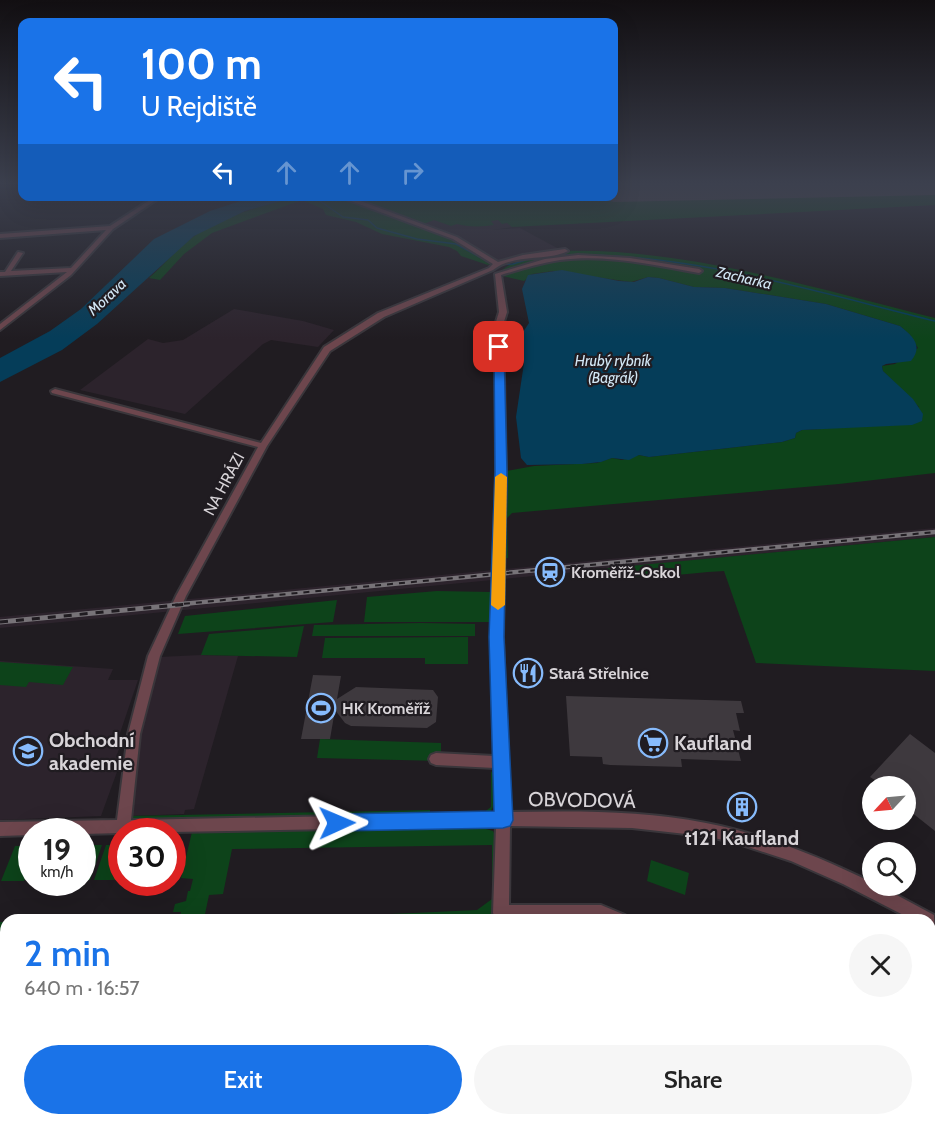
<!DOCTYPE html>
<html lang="en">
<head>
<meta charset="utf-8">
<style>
	body { margin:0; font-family:Cabin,sans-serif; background:#f6f6f6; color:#222; height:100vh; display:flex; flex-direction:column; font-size:22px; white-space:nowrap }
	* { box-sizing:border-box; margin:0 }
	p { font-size:20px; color:#767676 }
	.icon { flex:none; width:33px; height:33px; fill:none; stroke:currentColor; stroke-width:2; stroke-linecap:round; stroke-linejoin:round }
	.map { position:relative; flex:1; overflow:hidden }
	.side { position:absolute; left:0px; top:914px; width:936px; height:212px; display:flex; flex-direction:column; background:#fff; border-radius:18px 18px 0 0; box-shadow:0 6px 24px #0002 }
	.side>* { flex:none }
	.top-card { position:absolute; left:18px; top:18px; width:600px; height:183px; border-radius:12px; box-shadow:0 6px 24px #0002; background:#1a73e8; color:#fff; overflow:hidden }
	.needle { width:39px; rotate:244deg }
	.tools { position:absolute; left:862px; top:776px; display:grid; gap:12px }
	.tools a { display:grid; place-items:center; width:54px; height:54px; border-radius:50%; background:#fff; box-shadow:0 6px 24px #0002; font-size:30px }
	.speed { position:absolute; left:18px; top:818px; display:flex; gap:12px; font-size:30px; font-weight:700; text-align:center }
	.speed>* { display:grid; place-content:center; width:78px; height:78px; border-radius:50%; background:#fff; box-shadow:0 6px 24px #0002; line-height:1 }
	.speed small { font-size:15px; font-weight:400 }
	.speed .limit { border:9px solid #d22; background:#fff; color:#111 }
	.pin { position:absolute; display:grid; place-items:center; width:51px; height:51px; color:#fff; margin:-26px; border-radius:12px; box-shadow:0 3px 9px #0006 }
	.me { position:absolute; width:66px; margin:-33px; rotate:89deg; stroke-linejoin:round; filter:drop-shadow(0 0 4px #0008) }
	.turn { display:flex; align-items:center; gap:21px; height:126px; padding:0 24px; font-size:27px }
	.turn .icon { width:78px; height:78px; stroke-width:2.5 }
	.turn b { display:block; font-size:42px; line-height:51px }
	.lanes { display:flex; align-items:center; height:57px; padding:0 24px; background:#0003; justify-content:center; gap:30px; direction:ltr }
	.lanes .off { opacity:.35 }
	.round { display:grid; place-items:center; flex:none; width:63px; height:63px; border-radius:32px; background:#f6f6f6 }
	.summary { display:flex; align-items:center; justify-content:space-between; height:102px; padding:0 24px }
	h1 { font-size:36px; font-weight:600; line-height:45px; color:#1a73e8 }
	.cta { display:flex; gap:12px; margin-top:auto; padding:12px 24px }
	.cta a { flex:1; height:69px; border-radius:36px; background:#1a73e8; color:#fff; font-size:24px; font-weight:600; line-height:69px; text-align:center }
	.cta a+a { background:#f6f6f6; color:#222 }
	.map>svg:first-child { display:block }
	.built { fill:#2c232c }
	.green { fill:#0d431a }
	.water { fill:#053d59 }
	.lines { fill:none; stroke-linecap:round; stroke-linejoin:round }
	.stream { stroke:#053d59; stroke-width:1.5 }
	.runway { fill:#4c484c; fill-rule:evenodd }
	.building { fill:#3e393e }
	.minor-casing { stroke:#3a363b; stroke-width:4 }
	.minor { fill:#6d464d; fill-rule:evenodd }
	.rail-far1-casing { stroke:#777378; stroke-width:4.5 }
	.rail-casing { stroke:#777378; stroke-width:5 }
	.rail-far1 { stroke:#201c21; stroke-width:2; stroke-dasharray:6; stroke-linecap:butt }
	.rail { stroke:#201c21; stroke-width:3; stroke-dasharray:8; stroke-linecap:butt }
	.route { fill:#1a73e8; stroke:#114b97; stroke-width:1.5 }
	.slow { fill:#f59e0b }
	.labels { text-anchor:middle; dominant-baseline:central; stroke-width:4.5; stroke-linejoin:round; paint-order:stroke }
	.far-water-label { font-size:15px; font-style:italic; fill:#d2e7f5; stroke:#201c21 }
	.street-label { font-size:16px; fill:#d8d4d8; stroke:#201c21 }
	.poi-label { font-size:16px; font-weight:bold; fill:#d8d4d8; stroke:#201c21; text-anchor:start }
	.near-poi-label { font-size:20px; font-weight:bold; fill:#d8d4d8; stroke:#201c21; text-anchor:start }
	.near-street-label { font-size:20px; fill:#d8d4d8; stroke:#201c21 }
</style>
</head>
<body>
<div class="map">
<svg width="935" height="1124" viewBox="0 0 935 1124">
	<rect width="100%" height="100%" fill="#201c21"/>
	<!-- built -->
	<path class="built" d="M614,182h321v23l-415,21 -29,4 29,-2 39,21 -38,7 -16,6 -12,-2 -33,-22 -14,-2 -103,-39 271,-1z
		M234,309l69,12 31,9 -16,17 -47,-7 -8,4 -78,70 -105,-24 68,-51 15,4 20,-3z
		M935,528v9l-935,91v-11z
		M201,655l37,1 -44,153 -9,1 -1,4 -54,2 11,-89 18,-70z
		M0,661l113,8 -5,11h30l-19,56h5l-8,21 6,1 -21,58 -101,4z"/>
	<!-- green -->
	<path class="green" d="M614,182h321l-321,7z
		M935,190v15l-423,22 -5,-4 -5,1 -4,-4 -7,1 3,4c-11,2 -28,2 -37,-1l-6,2 -17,-6 -13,5 -73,-28 142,-1 1,4z
		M296,196l48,1 43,18 68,24 37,24 -4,2 -27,-9 -4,-5 -8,-4 -67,-13 -26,-12 -30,-7 -3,-6 -21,-9 -90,33 -28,21 -24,26 -11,-2c15,-13 28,-29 44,-41 31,-22 68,-30 103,-41z
		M565,251c121,-3 254,38 370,67v155l-96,11 -327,29 -5,5 1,40h-3l-5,-9 1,-77 33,-6 63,-3 15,-5 10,2 17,-5 10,2 133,-15 13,-4 1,-5 6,-3 19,-1 98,-22 -36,-36 -1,-5 13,-2 23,-16 -8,-13 -10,-9 -74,-22 -101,-16 -31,-1 -35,-9 -11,-1 -17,5 -78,-11 -21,3 -8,7 -26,-6c9,-16 49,-21 67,-24z
		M935,537v134l-179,-8 -32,-92c-29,1 -101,13 -125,-2z
		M437,591l54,1 -1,30h-126l3,-25z
		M337,600l-4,22 -155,12 7,-18z
		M421,623l54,1v12h-163l2,-11z
		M304,626l-7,31 -96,-2 8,-21z
		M468,637v27h-43v-6h-103l3,-20z
		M0,662l73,5 -10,18 -34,-3 -3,5 -26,-2z
		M320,739l121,4v18l-124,-3z
		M491,771c8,10 6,35 -3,44l-355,5 -3,-4 300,-6v4l53,-1 8,-6z
		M479,827l14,4 2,4v75l-6,9h-98v-5l86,-4 15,-11v-54l-260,4 -9,45 -14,1 -5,24 -96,1 72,-4 1,-4h-8l2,-8 11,-3 2,-10h2l3,-12 -12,-1 11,-46z
		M83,845h19l-12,35h-7z
		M106,845h15v35h-27z
		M15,846h16v16l-7,19h-23z
		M651,860l38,13 -4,22 -38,-14z
		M0,922h6v52h-6z
		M0,1085h6v34h28l-2,5h-32z
		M530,1119h70l-2,5h-71z"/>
	<!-- water -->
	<path class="water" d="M256,196l40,1 -51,14 -51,25 -97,88 -35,26 -62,32v-24l50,-27 31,-22 73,-70 56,-28z
		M562,270l57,11 15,1 14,-5 11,1 35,9 31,1 101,16 74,22c14,11 23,20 11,35l-25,3 -4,2 1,5 30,28 10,15 -1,7 -10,4 -110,5 -6,3 -1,5 -13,4 -133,15 -10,-2 -10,5 -17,-2 -11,4 -19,2 -55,1 -6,-7 -5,-41 8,-54 -3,-28 8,-12 -7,-34 6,-14z"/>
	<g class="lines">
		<!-- stream -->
		<path class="stream" d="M320,196v5l23,16 25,3 9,8 40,11 39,5 38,21 19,-1 19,-6
			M558,255c128,-4 254,36 377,66"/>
		<!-- runway -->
		<path class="runway" d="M703,182h232v13l-321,7 -11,-3 -2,-3h13v-12z"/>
	</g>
	<!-- building -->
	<path class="building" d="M313,675l28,1 -4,23 19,-12 77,3 5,7 -2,25 -9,6 -76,-2 -6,-3 -10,-13 -5,29h-29z
		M566,696l175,5 3,12h-8l4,18 -7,-1 8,31 -60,-2 1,8 -72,-2 -7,-1 -1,-7 -32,-1z
		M910,734l25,19v78l-29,-23v-22h-31l3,-4 -8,-5z"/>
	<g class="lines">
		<!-- minor casing -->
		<g class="minor-casing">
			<path id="minor" d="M156,196h6l-49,33 -42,46 -71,55v-6l67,-52 -67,4v-4h5l13,-20 5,1 -12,18 60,-3 35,-38 -106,8v-4l110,-8z
				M347,196l110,41 41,25 25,-7 42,-6 3,2c-22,11 -54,2 -75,19l-109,47 -54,34 -63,95 -81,150 -26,60 -20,78 -9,86 365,-7 -1,-45 -59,-3 -5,-2 -2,-4 2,-4 5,-2 58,3 -3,-119 5,-165 -1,-147 4,-13 -4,-38 50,-15 33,-4 52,3 69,11 3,2 -3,2c-46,-8 -92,-19 -139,-13 -20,3 -39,9 -59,15l6,37 -4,13 3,147 -3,165 7,175c65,-1 132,-2 196,11 58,11 114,34 167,60v2h5l56,30 1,31 -5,2v-28h-17l-70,-36 -52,-23 -58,-19 -29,-6 -72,-8 -122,-2 -1,79h92l24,10 3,5 -132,-2 -3,-5 3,-87 -324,6v-1h-50v2l-40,1v-3h-50v4l-32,1v-14l117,-2 11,-86 20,-78 28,-60 82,-149 -206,-54 -1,-2 4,-2 206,54 63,-96 54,-34 111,-45 4,-4 -40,-25 -113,-42z
				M702,1119h18l-2,5h-18z
				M871,1119h18l-1,5h-18z"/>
		</g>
		<!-- minor -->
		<use href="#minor" class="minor"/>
		<!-- rail-far1 casing -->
		<g class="rail-far1-casing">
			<path id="rail-far1" d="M172,605l763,-73"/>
		</g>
		<!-- rail casing -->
		<g class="rail-casing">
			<path id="rail" d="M0,622l188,-18"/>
		</g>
		<!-- rail-far1 -->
		<use href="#rail-far1" class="rail-far1"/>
		<!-- rail -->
		<use href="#rail" class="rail"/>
	</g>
	<!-- sky -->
	<linearGradient id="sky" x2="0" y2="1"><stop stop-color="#120f12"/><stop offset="0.54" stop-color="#3c404e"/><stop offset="1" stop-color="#3c404e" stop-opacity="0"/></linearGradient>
	<rect width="935" height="339" fill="url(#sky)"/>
	<!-- route -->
	<path class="route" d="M499,344l5,3 3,125 -3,165 9,183 -3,6 -7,2 -166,3 -7,-2 -2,-6 2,-6 7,-3 157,-3 -5,-174 6,-165 -1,-125z"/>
	<!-- slow -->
	<path class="slow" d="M501,473l6,4 -2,128 -7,5 -7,-5 4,-128z"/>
	<!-- icons -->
	<defs>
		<g id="station-ring" transform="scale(1.5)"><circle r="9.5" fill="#201c21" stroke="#87bbfc" stroke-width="1.5"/><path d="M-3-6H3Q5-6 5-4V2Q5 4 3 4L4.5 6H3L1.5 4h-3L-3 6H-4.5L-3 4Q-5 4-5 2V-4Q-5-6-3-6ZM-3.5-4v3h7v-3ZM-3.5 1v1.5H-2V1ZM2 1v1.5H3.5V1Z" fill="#87bbfc"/></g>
		<g id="restaurant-ring" transform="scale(1.5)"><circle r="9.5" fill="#201c21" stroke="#87bbfc" stroke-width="1.5"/><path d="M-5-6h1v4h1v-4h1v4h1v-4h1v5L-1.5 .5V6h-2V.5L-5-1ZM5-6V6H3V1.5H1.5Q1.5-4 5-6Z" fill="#87bbfc"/></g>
		<g id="stadium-ring" transform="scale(1.5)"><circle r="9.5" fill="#201c21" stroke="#87bbfc" stroke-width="1.5"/><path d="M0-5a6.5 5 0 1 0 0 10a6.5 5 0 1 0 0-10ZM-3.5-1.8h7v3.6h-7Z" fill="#87bbfc"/></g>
		<g id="supermarket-ring" transform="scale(1.5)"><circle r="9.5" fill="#201c21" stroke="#87bbfc" stroke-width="1.5"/><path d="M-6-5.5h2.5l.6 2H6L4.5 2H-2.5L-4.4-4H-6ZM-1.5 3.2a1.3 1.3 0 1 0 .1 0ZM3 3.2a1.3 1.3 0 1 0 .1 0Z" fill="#87bbfc"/></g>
		<g id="school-ring" transform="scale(1.5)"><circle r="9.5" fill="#201c21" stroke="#87bbfc" stroke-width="1.5"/><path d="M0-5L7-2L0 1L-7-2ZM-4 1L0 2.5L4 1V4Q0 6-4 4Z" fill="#87bbfc"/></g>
		<g id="building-ring" transform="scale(1.5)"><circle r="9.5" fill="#201c21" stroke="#87bbfc" stroke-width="1.5"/><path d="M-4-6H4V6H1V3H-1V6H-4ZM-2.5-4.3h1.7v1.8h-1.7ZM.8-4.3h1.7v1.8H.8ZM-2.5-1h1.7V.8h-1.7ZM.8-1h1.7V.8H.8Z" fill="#87bbfc"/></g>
	</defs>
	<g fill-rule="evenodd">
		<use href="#station-ring" x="550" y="572"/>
		<use href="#restaurant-ring" x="528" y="673"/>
		<use href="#stadium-ring" x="321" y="708"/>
		<use href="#supermarket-ring" x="653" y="743"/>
		<use href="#school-ring" x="28" y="751"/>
		<use href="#building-ring" x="742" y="807"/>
	</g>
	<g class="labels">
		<!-- far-water labels -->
		<g class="far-water-label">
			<text transform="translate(744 278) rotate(13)">Zacharka</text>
			<text transform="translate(107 297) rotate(-43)">Morava</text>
			<text x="613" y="361">Hrubý rybník<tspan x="613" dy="17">(Bagrák)</tspan></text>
		</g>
		<!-- street labels -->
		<g class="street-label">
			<text transform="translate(224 484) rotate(-62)">NA HRÁZI</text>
		</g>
		<!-- poi labels -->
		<g class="poi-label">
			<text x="571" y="572">Kroměříž-Oskol</text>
			<text x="549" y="673">Stará Střelnice</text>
			<text x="342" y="708">HK Kroměříž</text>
		</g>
		<!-- near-poi labels -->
		<g class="near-poi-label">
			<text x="49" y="740">Obchodní<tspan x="49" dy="23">akademie</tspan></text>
			<text x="674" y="743">Kaufland</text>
			<text x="742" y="838" text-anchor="middle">t121 Kaufland</text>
		</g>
		<!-- near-street labels -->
		<g class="near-street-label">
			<text transform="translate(582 800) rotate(1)">OBVODOVÁ</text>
		</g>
	</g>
</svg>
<div class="tools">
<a><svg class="needle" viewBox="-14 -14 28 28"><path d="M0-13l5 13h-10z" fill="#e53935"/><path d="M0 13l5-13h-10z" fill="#767676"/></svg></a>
<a><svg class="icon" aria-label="search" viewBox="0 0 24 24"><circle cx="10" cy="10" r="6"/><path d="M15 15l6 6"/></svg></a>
</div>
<div class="speed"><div>19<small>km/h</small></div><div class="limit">30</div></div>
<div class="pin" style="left:499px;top:347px;background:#d93025"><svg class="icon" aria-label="arrive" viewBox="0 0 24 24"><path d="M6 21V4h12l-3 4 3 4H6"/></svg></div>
<svg class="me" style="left:337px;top:823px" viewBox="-20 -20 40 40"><path d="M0-17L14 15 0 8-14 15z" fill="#1a73e8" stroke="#fff" stroke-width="4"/></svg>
<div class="top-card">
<div class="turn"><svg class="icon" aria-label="left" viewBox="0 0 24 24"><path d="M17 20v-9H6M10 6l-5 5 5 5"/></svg><div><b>100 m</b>U Rejdiště</div></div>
<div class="lanes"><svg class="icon" aria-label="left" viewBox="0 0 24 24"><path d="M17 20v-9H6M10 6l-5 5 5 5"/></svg><svg class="icon off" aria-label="ahead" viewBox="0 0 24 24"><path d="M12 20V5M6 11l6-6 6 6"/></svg><svg class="icon off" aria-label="ahead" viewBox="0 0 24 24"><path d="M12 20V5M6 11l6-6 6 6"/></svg><svg class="icon off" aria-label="right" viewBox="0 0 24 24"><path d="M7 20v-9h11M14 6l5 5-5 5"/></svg></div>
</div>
<section class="side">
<div class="summary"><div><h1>2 min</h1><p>640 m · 16:57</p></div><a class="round"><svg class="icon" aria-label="close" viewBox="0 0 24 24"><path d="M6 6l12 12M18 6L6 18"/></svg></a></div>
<div class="cta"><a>Exit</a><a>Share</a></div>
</section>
</div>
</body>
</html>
